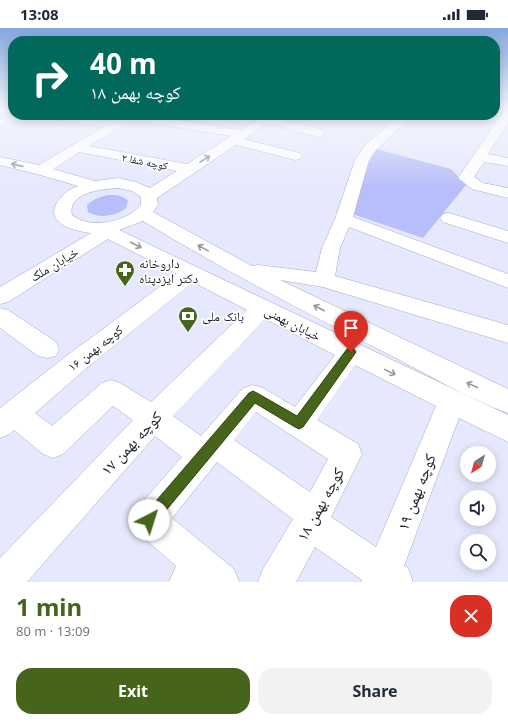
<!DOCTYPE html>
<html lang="en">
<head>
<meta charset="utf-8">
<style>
	body { margin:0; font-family:"Noto Sans","Noto Naskh Arabic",sans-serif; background:#f2f2f3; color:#1f2937; height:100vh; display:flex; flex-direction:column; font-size:15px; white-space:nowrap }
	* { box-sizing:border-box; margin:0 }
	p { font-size:13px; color:#747a83 }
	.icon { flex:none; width:22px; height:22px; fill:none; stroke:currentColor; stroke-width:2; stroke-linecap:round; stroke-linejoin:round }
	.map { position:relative; height:554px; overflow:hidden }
	.side { display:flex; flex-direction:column; background:#fff; flex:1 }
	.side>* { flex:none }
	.hud { position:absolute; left:8px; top:8px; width:492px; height:84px; border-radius:16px; box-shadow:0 2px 10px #0003; background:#00695c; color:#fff; overflow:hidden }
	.needle { width:26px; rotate:217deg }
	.controls { position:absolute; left:460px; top:418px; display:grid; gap:8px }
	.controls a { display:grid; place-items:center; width:36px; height:36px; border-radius:50%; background:#fff; box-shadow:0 2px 10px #0003; font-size:20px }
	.pin { position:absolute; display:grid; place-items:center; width:34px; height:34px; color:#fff; margin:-41px -17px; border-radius:50% 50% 50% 0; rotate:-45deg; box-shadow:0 0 4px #0007 }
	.pin .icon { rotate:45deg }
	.me { position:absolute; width:44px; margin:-22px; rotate:40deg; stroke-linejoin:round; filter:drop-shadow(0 0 3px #0008) }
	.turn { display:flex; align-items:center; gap:14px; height:84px; padding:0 16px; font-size:18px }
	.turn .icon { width:52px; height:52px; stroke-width:2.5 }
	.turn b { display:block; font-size:28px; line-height:34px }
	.round { display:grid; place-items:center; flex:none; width:42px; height:42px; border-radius:16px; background:#f2f2f3 }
	.headline { display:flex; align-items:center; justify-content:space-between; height:68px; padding:0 16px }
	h1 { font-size:24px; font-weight:700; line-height:30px; color:#46651a }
	.button { display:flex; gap:8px; margin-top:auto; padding:8px 16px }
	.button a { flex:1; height:46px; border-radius:16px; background:#46651a; color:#fff; font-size:16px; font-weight:700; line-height:46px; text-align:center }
	.button a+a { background:#f2f2f3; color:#1f2937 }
	.status { display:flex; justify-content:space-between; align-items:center; height:28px; padding:0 20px; background:#fff; direction:ltr }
	.status svg { height:11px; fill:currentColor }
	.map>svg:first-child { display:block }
	.green { fill:#b8bef9 }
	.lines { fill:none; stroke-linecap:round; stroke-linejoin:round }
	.minor-casing { stroke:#a5a9c0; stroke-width:1 }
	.minor { fill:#fff; fill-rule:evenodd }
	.oneway { stroke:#98989c }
	.route { fill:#46651a; stroke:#2e4211 }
	.labels { text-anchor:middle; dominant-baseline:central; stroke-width:3.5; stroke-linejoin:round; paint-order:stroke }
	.far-street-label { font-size:11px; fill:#191a23; stroke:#fff }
	.poi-label { font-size:13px; fill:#191a23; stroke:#fff; text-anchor:start }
	.street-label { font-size:13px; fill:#191a23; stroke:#fff }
	.near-street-label { font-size:16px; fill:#191a23; stroke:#fff }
</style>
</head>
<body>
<div class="status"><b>13:08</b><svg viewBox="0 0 49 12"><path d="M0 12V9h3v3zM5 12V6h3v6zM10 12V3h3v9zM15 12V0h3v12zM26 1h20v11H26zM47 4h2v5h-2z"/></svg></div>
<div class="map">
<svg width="508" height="554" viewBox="0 0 508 554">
	<rect width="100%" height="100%" fill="#e6e9fd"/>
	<!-- green -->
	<path class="green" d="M376,121l75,20 15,16 -43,53 -71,-24 18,-54z
		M108,167c8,0 15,0 20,6l-2,7c-10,8 -26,11 -38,4l-1,-7c6,-6 13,-8 21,-10z"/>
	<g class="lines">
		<!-- minor casing -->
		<g class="minor-casing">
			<path id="minor" d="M508,86v9l-20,31 20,4v8l-24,-4 -10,15 9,6 25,5v10l-36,-9 -14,-11 43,-63z
				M46,87h28l38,6 11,-6h22l96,15 23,-15h14l-2,3 47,12 1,3 -1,3 -5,1 -50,-14 -24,16 56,14 2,3 -2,3 -5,1 -59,-15 -79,53 1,7 -5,7 99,54 6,-1 58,7 6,-24 13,-29 20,-59 11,-16 35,-29h13l-38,35 -7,10 -16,57 155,57v14l-159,-61 -9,21 -5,28 173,49v18l-185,-56 -43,-7 228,109v24c-42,-15 -82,-40 -122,-60 -83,-42 -164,-84 -243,-132l-24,9 389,185v27l-49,-24 -55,148 4,2 5,14h-51v-2l-47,-33 -19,35h-38l5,-13 30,-50 -76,-57 -45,56 62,51 5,13h-70l7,-16 -39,-34 -5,-12 5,-12 45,-51 -27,-21 -128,146h-27v-24l133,-138 -20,-14 -50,48 -10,4 -10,-4 -29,-24 -4,4 -10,4v-30l65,-51 112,-83 -69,-35 -100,63 -8,2v-17l91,-54c-16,-2 -48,-9 -33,-32 5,-7 11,-12 20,-15l-41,-12 -37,-9v-8l39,8 64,-38 -51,-8 -4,-1zM131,92l100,16 -44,28 -98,-18zM79,124l98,19 -27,17 -14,-6 -18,-4 -23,3 -42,-12zM118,160l14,3 9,6v8c-14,17 -51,25 -69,10 -5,-23 31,-26 46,-27zM193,254l54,28 -96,92 -31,-19 -9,-3 -9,3 -50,43 -17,-13 48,-42zM265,291l70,36 -40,52 -32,-19 -10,-3 -10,3 -42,48 -28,-20zM355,337l81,41 -60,141 -45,-30 31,-63 -4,-10 -41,-24zM256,384l72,47 -18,33 -76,-52z
				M0,90l6,1 2,3 -2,3 -6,1z
				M449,185l59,18v12l-65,-21 -3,-4 3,-4z
				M0,280l8,2 48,32 3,7 -3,7 -9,2 -9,-2 -38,-28z"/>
		</g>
		<!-- minor -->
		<use href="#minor" class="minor"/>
	</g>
	<!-- one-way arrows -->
	<defs><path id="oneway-shaft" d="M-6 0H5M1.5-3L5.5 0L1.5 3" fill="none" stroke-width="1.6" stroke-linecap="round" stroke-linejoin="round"/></defs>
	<g class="oneway">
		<use href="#oneway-shaft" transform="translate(205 131) rotate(-33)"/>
		<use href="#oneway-shaft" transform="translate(17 137) rotate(-167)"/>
		<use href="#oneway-shaft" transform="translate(136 217) rotate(27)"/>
		<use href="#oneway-shaft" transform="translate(203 220) rotate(-151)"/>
		<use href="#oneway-shaft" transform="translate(319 280) rotate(-153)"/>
		<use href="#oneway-shaft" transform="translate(390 344) rotate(26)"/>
		<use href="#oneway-shaft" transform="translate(472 357) rotate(-155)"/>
	</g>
	<!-- sky -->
	<linearGradient id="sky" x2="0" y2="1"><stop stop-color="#84a7de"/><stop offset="0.51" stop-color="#f4f5fe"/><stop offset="1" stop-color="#f4f5fe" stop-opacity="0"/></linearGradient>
	<rect width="508" height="159" fill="url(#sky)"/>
	<!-- route -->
	<path class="route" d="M351,320l3,1 2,3 -2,3 -51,72 -4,2 -4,-2 -40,-24 -101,122 -5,2 -5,-2 -2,-5 2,-5 105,-122 4,-2 4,2 40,23 50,-67z"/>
	<!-- icons -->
	<defs>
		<g id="pharmacy-pin" transform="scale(1)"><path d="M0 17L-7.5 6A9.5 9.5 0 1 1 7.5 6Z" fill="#46651a" stroke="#fff"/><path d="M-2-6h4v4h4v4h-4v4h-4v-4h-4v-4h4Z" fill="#fff"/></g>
		<g id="bank-pin" transform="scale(1)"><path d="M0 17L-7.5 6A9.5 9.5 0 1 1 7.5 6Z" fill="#46651a" stroke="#fff"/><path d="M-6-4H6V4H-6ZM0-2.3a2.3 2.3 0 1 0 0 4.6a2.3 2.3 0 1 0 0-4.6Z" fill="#fff"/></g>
	</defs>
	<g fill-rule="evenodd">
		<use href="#pharmacy-pin" x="125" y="242"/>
		<use href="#bank-pin" x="188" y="288"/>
	</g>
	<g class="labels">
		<!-- far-street labels -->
		<g class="far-street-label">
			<text transform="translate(145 133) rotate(11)">کوچه شفا ۲</text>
		</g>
		<!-- poi labels -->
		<g class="poi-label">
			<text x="139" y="235">داروخانه<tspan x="139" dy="15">دکتر ایزدپناه</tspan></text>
			<text x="202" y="288">بانک ملی</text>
		</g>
		<!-- street labels -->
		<g class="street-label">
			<text transform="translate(54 236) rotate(-31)">خیابان ملک</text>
			<text transform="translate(293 295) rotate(27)">خیابان بهمنی</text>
			<text transform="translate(95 320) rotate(-38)">کوچه بهمن ۱۶</text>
		</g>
		<!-- near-street labels -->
		<g class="near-street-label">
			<text transform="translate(131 415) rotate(-47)">کوچه بهمن ۱۷</text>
			<text transform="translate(416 464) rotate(-69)">کوچه بهمن ۱۹</text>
			<text transform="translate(320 476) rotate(-61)">کوچه بهمن ۱۸</text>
		</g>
	</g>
</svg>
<div class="controls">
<a><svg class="needle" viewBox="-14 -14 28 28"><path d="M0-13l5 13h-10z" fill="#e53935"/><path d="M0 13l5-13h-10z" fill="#747a83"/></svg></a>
<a><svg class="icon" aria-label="sound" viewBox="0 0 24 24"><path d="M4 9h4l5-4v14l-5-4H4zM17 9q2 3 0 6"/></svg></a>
<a><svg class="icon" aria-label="search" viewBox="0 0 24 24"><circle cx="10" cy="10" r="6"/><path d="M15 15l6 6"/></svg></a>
</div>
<div class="pin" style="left:351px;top:324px;background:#d93025"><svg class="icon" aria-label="arrive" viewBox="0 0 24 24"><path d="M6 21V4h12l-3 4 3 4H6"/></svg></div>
<svg class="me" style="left:149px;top:492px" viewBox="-20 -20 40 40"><circle r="19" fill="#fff"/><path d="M0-13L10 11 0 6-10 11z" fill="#46651a"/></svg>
<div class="hud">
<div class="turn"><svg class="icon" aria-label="right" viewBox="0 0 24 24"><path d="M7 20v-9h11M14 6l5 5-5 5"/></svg><div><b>40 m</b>کوچه بهمن ۱۸</div></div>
</div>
</div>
<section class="side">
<div class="headline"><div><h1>1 min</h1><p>80 m · 13:09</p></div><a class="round" style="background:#d93025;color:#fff"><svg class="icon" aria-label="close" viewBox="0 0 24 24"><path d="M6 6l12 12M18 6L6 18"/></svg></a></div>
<div class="button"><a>Exit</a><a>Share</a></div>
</section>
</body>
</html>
